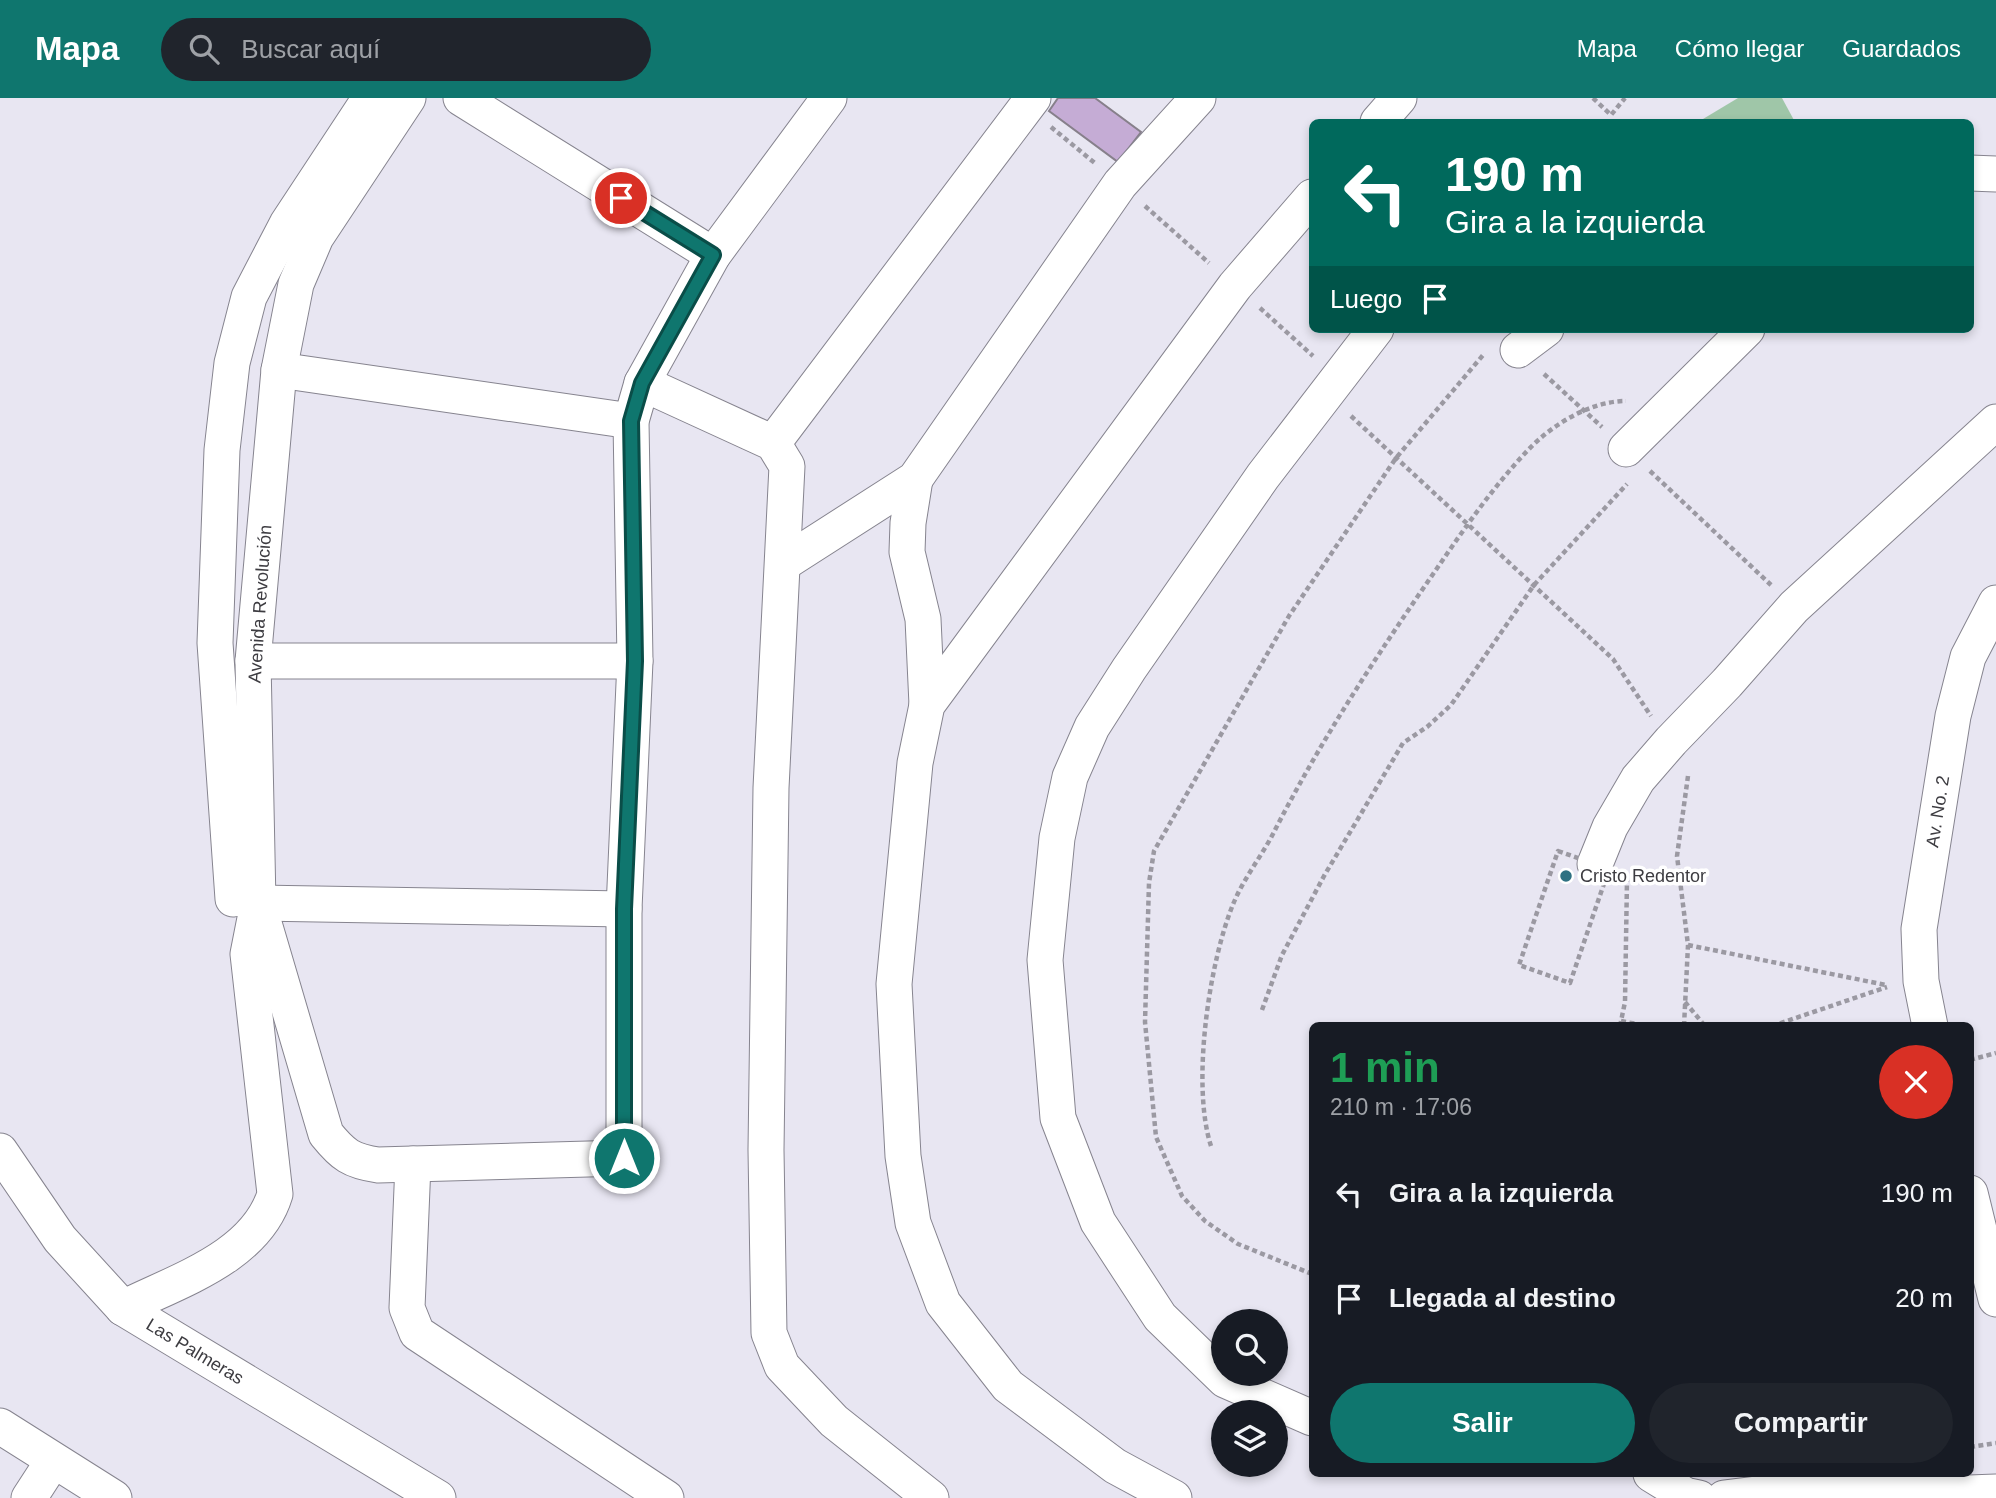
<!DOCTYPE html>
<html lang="es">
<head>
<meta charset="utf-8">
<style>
	body { margin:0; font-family:Arial,sans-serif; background:#20242c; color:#f1f3f6; height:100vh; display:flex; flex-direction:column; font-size:26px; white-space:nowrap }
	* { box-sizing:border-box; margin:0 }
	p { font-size:23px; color:#9ea1a6 }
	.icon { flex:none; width:38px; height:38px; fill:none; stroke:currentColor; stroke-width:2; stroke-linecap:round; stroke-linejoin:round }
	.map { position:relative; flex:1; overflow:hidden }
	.panel { position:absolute; left:1309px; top:924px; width:665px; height:455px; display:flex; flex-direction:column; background:#171b24; border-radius:10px; box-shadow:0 4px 10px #0003 }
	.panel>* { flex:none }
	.guide { position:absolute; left:1309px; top:21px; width:665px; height:214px; border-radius:10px; box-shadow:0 4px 10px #0003; background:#00695c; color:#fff; overflow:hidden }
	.buttons { position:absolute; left:1211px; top:1211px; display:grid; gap:14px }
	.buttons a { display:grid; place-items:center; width:77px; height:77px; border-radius:50%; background:#171b24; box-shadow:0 4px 10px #0003; font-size:35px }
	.pin { position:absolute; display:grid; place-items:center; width:60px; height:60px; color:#fff; margin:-30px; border:4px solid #fff; border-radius:50%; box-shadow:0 2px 7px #0007 }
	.me { position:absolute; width:77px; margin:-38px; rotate:0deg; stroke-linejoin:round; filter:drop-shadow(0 0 5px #0008) }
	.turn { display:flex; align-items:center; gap:24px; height:147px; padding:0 21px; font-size:32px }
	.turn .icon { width:91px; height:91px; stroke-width:2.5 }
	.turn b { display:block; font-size:49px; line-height:60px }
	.then { display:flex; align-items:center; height:66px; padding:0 21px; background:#0003; gap:14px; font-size:26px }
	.round { display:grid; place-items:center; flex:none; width:74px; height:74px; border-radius:37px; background:#20242c }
	.overview { display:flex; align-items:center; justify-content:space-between; height:119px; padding:0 21px }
	h1 { font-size:42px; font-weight:800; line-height:52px; color:#1e9e55 }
	.button { display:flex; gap:14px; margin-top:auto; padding:14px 21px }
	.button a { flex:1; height:80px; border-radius:42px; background:#0f766e; color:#fff; font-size:28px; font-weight:800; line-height:80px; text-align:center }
	.button a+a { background:#20242c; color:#f1f3f6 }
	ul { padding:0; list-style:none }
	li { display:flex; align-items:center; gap:21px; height:105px; padding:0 21px }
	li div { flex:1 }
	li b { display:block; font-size:26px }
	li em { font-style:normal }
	header { display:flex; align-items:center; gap:42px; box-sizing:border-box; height:98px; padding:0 35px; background:#0f766e; color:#fff }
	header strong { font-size:33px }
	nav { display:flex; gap:38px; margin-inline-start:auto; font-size:24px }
	.search { width:490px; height:63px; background:#20242c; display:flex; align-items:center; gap:18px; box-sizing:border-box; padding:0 24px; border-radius:38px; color:#9ea1a6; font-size:26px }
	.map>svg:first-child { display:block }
	.green { fill:#9fc6a8 }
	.building { fill:#c5acd5; stroke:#87808b; stroke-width:2 }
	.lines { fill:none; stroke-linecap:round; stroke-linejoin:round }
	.minor-casing { stroke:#86848f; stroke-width:37 }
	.path { stroke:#9b99a2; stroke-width:4.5; stroke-dasharray:5 3.5; stroke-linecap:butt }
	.minor { stroke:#fff; stroke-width:35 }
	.route-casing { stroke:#0a4d48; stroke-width:18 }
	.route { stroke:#0f766e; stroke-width:12 }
	.poi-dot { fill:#2e7182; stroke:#fff; stroke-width:2.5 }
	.labels { text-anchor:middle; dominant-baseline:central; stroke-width:7; stroke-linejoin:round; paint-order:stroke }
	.street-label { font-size:18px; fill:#3d3c41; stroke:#fff }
	.poi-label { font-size:18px; fill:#3d3c41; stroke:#fff; text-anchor:start }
</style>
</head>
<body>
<header>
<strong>Mapa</strong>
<div class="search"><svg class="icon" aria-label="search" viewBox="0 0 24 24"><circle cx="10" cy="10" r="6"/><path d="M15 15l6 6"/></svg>Buscar aquí</div>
<nav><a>Mapa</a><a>Cómo llegar</a><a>Guardados</a></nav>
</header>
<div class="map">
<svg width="1996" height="1400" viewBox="0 0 1996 1400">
	<rect width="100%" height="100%" fill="#e8e6f2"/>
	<!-- green -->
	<path class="green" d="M1738,0h44l13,24h-97z"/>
	<!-- building -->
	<path class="building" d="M1058,0h37l46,34 -23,30 -69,-51z"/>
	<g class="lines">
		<!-- minor casing -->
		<g class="minor-casing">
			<g id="minor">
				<path d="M408,0l-92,139 -20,47 -17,86 -26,291 5,242 68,231c17,21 25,27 52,31l246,-7v-249l11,-248 -4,-240 11,-38 71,-128 116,-157"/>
				<path d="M461,0l252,157"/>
				<path d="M1378,24l21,-24"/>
				<path d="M1970,75l26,1"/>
				<path d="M1518,252l28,-21"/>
				<path d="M279,272l352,51"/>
				<path d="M642,285l131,60 14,23 -16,322 -5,362 3,183 13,33 52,55 97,77"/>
				<path d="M773,345l260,-345"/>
				<path d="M1626,351l121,-120"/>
				<path d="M915,381l-7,44 -1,29 16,67 4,86"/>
				<path d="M784,465l131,-84 205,-295 78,-86"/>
				<path d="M253,563h382"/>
				<path d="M1595,766l15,-37 28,-48 33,-38 56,-58 67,-76 202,-185"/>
				<path d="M233,801l-18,-256 7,-193 10,-87 17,-66 38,-73 83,-126"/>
				<path id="s1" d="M1930,928l-9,-45 -2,-52 34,-213 15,-59 28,-54"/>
				<path id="s2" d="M0,1053l60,88 63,69 315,190"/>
				<path d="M413,1066l-6,144 10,25 249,165"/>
				<path d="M1970,1095l26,106"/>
				<path d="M123,1210c54,-27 133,-51 152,-114l-27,-240 10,-51 366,6"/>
				<path d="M1312,1320l-87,-38 -65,-63 -62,-95 -40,-104 -13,-158 12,-122 13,-61 22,-50 37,-58 134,-193 113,-147"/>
				<path d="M0,1328l114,72"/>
				<path d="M1651,1376l34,21 14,3"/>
				<path d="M29,1400l24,-37"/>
				<path d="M1174,1400l-59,-32 -107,-80 -65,-83 -30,-80 -10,-67 -9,-172 21,-221 12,-58 308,-419 77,-89"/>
				<path d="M1724,1400l114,-14 104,10 54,-2"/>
			</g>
		</g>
		<!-- path -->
		<path class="path" d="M1593,0l18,17 14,-17
			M1051,29l45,37
			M1145,108l64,57
			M1260,210l53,48
			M1544,276l58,53
			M1351,318l262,243 38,57
			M1650,373l121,114
			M1558,753l51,18 -39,114 -51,-18z
			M1688,847l198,40
			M1685,904l20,24
			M1262,912l20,-55 42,-79 79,-133 24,-16 24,-22 83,-120 93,-101
			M1621,923l26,5
			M1620,928l5,-24 2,-122
			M1684,928l4,-81 -11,-89 11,-80
			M1772,928l115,-39
			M1970,962l26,-7
			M1211,1048c-20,-61 -2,-185 23,-244 11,-26 30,-49 42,-74 44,-85 90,-156 144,-235 34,-49 67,-100 109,-144 24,-25 62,-48 97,-48
			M1312,1176l-74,-30 -33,-23 -23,-25 -26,-59 -11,-115 4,-139 5,-32 135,-235 107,-158 88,-104
			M1970,1349l26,-4"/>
		<!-- minor -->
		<use href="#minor" class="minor"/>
	</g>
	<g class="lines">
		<!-- route casing -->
		<g class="route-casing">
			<path id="route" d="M621,100l92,57 -71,128 -11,38 4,240 -11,248v249"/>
		</g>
		<!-- route -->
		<use href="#route" class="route"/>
	</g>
	<!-- markers -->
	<circle class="poi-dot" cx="1566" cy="778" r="7"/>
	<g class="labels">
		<!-- street labels -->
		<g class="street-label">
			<text transform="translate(260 506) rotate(-86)">Avenida Revolución</text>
			<text stroke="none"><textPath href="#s1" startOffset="217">Av. No. 2</textPath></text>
			<text stroke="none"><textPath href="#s2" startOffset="284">Las Palmeras</textPath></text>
		</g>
		<!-- poi labels -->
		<g class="poi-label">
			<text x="1580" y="778">Cristo Redentor</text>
		</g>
	</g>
</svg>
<div class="buttons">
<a><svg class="icon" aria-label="search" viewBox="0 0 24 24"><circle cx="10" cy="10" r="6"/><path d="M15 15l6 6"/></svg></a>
<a><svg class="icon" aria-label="layers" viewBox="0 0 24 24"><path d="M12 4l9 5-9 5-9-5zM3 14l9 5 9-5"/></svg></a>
</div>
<div class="pin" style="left:621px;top:100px;background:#d93025"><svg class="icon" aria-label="arrive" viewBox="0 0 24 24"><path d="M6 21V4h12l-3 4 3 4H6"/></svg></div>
<svg class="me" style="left:624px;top:1060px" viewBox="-20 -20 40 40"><circle r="17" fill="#0f766e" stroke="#fff" stroke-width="3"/><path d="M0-11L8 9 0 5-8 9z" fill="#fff"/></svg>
<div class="guide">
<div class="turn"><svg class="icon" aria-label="left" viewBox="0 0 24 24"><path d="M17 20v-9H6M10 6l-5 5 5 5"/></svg><div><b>190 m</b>Gira a la izquierda</div></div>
<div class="then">Luego<svg class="icon" aria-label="arrive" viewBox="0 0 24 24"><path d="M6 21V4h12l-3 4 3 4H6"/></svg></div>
</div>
<section class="panel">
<div class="overview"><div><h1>1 min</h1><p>210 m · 17:06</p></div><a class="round" style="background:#d93025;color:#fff"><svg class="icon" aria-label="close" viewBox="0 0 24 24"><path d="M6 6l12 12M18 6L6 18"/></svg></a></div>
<ul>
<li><svg class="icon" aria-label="left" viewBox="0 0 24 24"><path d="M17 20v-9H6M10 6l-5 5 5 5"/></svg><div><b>Gira a la izquierda</b></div><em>190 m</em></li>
<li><svg class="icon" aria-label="arrive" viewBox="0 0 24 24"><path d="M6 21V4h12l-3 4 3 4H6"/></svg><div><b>Llegada al destino</b></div><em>20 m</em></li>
</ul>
<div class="button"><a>Salir</a><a>Compartir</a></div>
</section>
</div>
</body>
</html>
